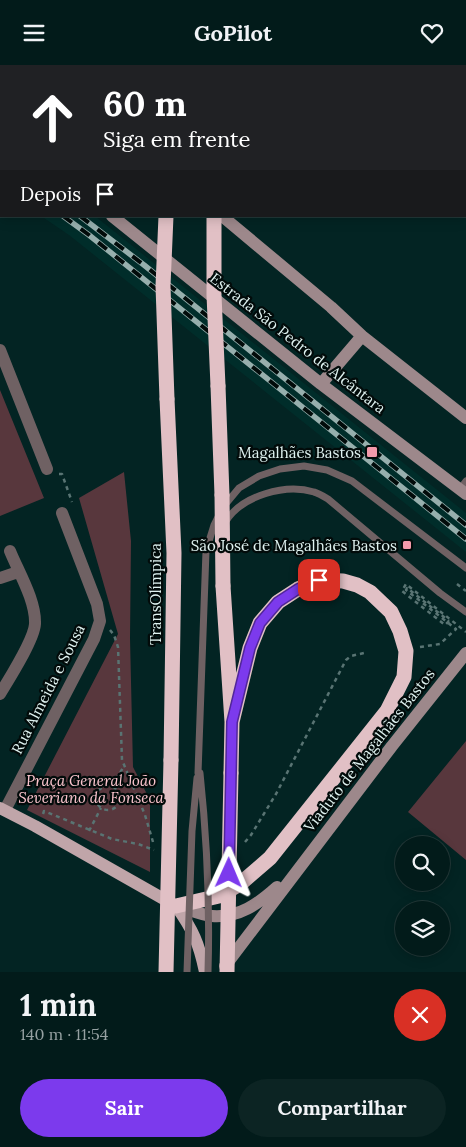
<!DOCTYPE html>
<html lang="pt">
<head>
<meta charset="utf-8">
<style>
	body { margin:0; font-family:Lora,serif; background:#0c2423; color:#f1f3f6; height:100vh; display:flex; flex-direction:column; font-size:19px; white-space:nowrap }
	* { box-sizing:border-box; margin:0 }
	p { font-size:16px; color:#96a1a2 }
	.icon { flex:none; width:28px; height:28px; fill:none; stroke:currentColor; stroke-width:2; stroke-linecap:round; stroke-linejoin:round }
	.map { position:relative; height:907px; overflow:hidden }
	.drawer { display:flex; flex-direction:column; background:#021b1a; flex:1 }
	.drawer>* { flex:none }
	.top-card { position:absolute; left:0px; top:0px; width:466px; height:152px; box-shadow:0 2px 12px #0003,0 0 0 1px #233939; background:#202124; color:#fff; overflow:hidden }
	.buttons { position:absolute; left:395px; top:771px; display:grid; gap:10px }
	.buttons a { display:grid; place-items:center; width:55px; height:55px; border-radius:50%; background:#021b1a; box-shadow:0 2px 12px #0003,0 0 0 1px #233939; font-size:25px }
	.pin { position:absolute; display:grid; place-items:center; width:42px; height:42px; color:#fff; margin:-21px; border-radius:10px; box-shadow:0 2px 8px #0006 }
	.me { position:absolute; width:55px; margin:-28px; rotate:1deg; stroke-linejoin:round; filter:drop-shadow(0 0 4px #0008) }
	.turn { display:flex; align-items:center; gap:18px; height:105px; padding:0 20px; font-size:22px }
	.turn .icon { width:65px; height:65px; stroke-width:2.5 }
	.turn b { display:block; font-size:35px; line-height:42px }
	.then { display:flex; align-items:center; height:48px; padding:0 20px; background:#0003; gap:10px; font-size:19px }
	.round { display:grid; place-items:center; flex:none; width:52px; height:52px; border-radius:26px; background:#0c2423 }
	.overview { display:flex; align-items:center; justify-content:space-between; height:85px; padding:0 20px }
	h1 { font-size:30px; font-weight:700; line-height:38px }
	.action { display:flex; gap:10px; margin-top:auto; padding:10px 20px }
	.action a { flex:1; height:58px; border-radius:30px; background:#7c3aed; color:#fff; font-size:20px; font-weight:700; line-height:58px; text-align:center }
	.action a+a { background:#0c2423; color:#f1f3f6 }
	header { display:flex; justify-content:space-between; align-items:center; height:65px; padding:0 20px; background:#021b1a; font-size:22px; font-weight:700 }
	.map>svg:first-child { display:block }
	.built { fill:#002d2a }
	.green { fill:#58373d }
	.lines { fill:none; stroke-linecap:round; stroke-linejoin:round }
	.path { stroke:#597473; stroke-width:2.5; stroke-dasharray:4 4; stroke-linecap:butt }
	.lane { stroke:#6f6163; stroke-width:7 }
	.street { stroke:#6f6163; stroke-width:12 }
	.secondary { stroke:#9d888b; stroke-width:12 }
	.primary { stroke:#c0a5a9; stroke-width:12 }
	.highway { stroke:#e1c0c5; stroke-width:15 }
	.rail-casing { stroke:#97afad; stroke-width:5.5 }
	.rail { stroke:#020b0a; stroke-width:4; stroke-dasharray:11; stroke-linecap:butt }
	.path-bridge { stroke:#597473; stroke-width:2.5; stroke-dasharray:4 4; stroke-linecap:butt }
	.lane-bridge { stroke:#6f6163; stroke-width:7 }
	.highway-bridge { stroke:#e1c0c5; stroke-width:15 }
	.route-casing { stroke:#51269a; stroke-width:12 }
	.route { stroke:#7c3aed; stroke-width:9 }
	.poi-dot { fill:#f39aab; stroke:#020b0a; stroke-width:2 }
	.labels { text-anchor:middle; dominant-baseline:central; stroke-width:4.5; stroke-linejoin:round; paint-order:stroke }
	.street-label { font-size:15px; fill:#dff2f0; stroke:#020b0a }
	.poi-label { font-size:15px; fill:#dff2f0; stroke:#020b0a; text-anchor:end }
	.park-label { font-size:15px; font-style:italic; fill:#fdc6cf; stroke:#020b0a }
</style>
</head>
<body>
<header><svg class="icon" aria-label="menu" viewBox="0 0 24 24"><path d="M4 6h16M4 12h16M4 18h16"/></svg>GoPilot<svg class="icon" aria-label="heart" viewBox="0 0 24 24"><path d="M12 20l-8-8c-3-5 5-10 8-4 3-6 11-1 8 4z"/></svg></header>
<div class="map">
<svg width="466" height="907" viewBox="0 0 466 907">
	<rect width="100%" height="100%" fill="#032423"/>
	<!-- built -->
	<path class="built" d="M41,151h54l371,297v39l-397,-317z"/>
	<!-- green -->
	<path class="green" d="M0,325l44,108 -44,18z
		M124,407l7,69 -1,97 3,129 17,33v72l-123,-62 91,-176 -39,-136z
		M466,676v119l-58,-48z"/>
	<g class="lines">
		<!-- path -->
		<path class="path" d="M59,409h3l10,28
			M457,519l9,7
			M110,565l4,5 4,12 4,113 23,55 8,27
			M420,582l20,-3 16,-15 -50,-39 1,-2 42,33
			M96 733a12 12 0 1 1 24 0a12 12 0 1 1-24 0Z
			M112,721l12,-20
			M43,749l1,-3 68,28 26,5 16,6
			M89,766l12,-23
			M245,777l6,-7 25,-41 70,-134 5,-4 13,-3"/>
		<!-- lane -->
		<path class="lane" d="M323,1l1,-1
			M360,1l1,-1
			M465,119l1,1
			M460,424l6,-8
			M224,441l15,-18 20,-12 21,-7 24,-3 23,4 25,11 114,87
			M226,456c16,-25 59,-38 88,-29 4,1 9,4 14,7l112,94 26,19
			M198,708l8,-222 8,-26 5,-10"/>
		<!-- street -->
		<path class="street" d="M64,1l1,-1
			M0,285l47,119
			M0,513l18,-6
			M0,629c9,-15 34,-54 35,-70 1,-23 -16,-51 -25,-73
			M5,745l89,-171 6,-18 -3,-17 -35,-91"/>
		<!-- secondary -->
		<path class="secondary" d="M13,0l2,1
			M0,7l1,1
			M0,69l1,1
			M112,151l209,168 145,110
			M222,151l109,91 31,29 104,82
			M321,319l41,-48
			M178,841c10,3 22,9 34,10 27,2 46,-12 65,-29
			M225,901l167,-220 74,-93"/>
		<!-- primary -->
		<path class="primary" d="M0,743l35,18 141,80c17,24 23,37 29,66"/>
		<!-- highway -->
		<path class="highway" d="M189,1l1,-1
			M234,1l1,-1
			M218,321l4,109
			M167,334l7,154 -3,207
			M223,521l9,136 -1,51
			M176,841l43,-10 21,-12 30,-26 117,-147 17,-34 2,-26 -6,-20 -9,-19 -21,-20 -13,-7 -14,-4 -24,-1 -21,9 -20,13 -18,21 -10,25 -18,74"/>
		<!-- rail casing -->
		<g class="rail-casing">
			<path id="rail" d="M0,96h1
				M0,108l1,1
				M63,151l26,19 377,304
				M80,151l64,49 322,260"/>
		</g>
		<!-- rail -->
		<use href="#rail" class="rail"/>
		<!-- path-bridge -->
		<path class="path-bridge" d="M449,556l-4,4 -43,-34 4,-7 60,48"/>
		<!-- lane-bridge -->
		<path class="lane-bridge" d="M200,708c7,66 10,132 8,199
			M187,907l5,-141 5,-53"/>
		<!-- highway-bridge -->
		<path class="highway-bridge" d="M166,151l-3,70 4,113
			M214,151v79l4,91
			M222,430l1,91
			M166,907l5,-212
			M227,907l4,-199"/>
	</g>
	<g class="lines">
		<!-- route casing -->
		<g class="route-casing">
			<path id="route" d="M229,808l3,-151 18,-74 10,-25 18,-21 20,-13 21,-9"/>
		</g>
		<!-- route -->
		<use href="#route" class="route"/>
	</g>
	<!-- markers -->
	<g class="poi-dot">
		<rect x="366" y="381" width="12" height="12" rx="2.5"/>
		<rect x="402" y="475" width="10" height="10" rx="2.5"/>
	</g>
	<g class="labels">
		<!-- street labels -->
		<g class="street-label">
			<text transform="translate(298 278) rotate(38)">Estrada São Pedro de Alcântara</text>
			<text transform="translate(155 529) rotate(-90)">TransOlímpica</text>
			<text transform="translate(48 624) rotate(-63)">Rua Almeida e Sousa</text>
			<text transform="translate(369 685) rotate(-52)">Viaduto de Magalhães Bastos</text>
		</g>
		<!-- poi labels -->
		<g class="poi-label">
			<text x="361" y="387">Magalhães Bastos</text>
			<text x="397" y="480">São José de Magalhães Bastos</text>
		</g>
		<!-- park labels -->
		<g class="park-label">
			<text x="91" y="715">Praça General João<tspan x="91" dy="17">Severiano da Fonseca</tspan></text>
		</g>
	</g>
</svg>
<div class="buttons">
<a><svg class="icon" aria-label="search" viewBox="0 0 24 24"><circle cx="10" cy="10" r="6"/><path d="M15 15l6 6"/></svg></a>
<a><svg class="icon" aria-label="layers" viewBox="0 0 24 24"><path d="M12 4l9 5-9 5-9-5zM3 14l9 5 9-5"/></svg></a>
</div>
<div class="pin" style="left:319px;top:515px;background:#d93025"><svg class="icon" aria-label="arrive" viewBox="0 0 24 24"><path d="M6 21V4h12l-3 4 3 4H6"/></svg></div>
<svg class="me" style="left:229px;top:808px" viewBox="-20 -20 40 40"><path d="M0-17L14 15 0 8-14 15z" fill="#7c3aed" stroke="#fff" stroke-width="4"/></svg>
<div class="top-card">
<div class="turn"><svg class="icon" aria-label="ahead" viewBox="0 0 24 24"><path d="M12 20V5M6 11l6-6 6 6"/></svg><div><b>60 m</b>Siga em frente</div></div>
<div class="then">Depois<svg class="icon" aria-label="arrive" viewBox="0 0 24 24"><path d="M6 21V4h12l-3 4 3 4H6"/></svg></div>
</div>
</div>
<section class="drawer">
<div class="overview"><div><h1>1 min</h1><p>140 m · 11:54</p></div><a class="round" style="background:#d93025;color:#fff"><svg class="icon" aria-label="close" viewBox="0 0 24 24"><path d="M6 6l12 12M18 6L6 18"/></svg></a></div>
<div class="action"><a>Sair</a><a>Compartilhar</a></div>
</section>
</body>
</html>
